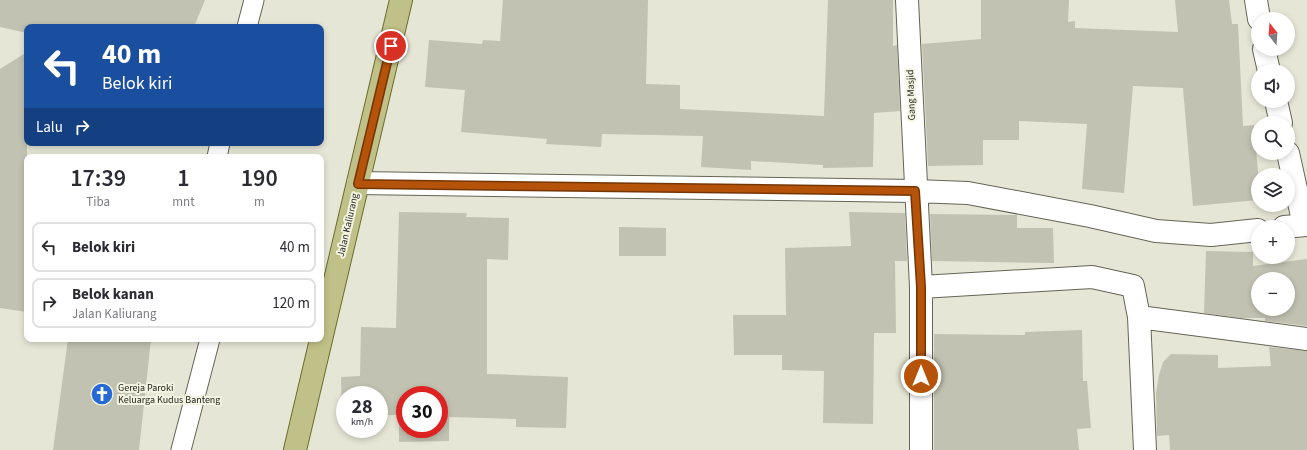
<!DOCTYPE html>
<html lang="id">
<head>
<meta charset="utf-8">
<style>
	body { margin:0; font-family:"Source Sans 3",sans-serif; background:#f2f2f3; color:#2b2b33; height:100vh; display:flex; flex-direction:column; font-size:15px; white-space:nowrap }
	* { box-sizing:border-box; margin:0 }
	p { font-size:13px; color:#7c7c81 }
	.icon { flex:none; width:22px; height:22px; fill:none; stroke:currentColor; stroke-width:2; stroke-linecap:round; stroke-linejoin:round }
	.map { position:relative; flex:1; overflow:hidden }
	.side { position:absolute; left:24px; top:154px; width:300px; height:188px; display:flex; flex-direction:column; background:#fff; border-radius:8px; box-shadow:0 2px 6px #0003 }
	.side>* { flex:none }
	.hud { position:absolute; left:24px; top:24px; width:300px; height:122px; border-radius:8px; box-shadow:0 2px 6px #0003; background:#1a4fa0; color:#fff; overflow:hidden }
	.needle { width:26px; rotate:343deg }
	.fabs { position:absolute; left:1251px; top:12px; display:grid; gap:8px }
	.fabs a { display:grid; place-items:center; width:44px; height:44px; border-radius:50%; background:#fff; box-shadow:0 2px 6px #0003; font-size:20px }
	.speed { position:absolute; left:336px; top:386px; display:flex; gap:8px; font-size:20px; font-weight:700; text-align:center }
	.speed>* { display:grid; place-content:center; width:52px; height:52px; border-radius:50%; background:#fff; box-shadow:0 2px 6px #0003; line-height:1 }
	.speed small { font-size:10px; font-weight:400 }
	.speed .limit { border:6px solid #d22; background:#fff; color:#111 }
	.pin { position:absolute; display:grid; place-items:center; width:34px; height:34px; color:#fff; margin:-17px; border:2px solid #fff; border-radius:50%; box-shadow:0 1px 4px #0007 }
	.me { position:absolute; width:44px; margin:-22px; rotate:0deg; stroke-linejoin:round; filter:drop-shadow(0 0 3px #0008) }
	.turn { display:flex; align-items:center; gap:14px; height:84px; padding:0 12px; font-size:18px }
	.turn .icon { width:52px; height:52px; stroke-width:2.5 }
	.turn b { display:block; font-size:28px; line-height:34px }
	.then { display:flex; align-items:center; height:38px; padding:0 12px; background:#0003; gap:8px; font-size:15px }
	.eta { display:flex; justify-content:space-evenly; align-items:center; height:68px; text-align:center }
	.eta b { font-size:24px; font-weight:600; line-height:28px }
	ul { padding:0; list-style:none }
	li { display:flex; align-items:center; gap:12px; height:50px; margin:0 8px 6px; padding:0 4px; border:2px solid #e1e1e2; border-radius:8px }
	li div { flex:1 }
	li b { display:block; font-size:15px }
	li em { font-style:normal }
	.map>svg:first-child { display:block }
	.building { fill:#c1c2b1; fill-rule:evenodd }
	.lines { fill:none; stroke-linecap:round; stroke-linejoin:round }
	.service-casing { stroke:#646556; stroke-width:21 }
	.minor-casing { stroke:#646556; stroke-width:24 }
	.primary-casing { stroke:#6c6d2d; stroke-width:24 }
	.service { stroke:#fff; stroke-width:19 }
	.minor { stroke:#fff; stroke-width:22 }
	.primary { stroke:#c0c188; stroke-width:22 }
	.route-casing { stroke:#753606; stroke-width:10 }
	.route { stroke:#b45309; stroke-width:7 }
	.labels { text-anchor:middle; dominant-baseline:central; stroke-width:4; stroke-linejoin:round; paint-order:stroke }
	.street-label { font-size:10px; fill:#1e1e17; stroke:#f3f4e2 }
	.poi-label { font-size:10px; fill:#1e1e17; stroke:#f3f4e2; text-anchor:start }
</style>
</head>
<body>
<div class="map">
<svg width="1307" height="450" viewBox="0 0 1307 450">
	<rect width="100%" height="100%" fill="#e5e6d5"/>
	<!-- building -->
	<path class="building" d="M0,0h205l-11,27h-167v6l-27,-6z
		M503,0h145l-2,84 34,1v24l144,7 4,-116h65v46l4,-1 3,66 -26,2 -1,54 -50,1v-3l-72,-4v9l-50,-3 2,-31 -101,-2 -1,13 -55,-3 1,-5 -86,-7 4,-42 -40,-3 4,-47 53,4 1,-4 17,1z
		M981,0h88l-1,22 7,-1v7l103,4 -3,-32h54l3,24h6l5,102 11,-1 4,47v28l-65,6 -10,-118 -50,-2 -9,107 -42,-4 5,-65 -68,-3v19h-36v25l-55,1 -6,-122 59,-5z
		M27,52v260l-27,-4v-239z
		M399,212l68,1 -1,4 43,1 -1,42 -21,-1v115l81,3 -2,51 -50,-1v-8l-67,-2v24l-50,1v-27h-20v-20h-34v21h-3l-1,-39 19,-1 1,-49 35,1zM405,395h34v34h-34z
		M849,212l56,1 2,48h-12l1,72h-22l-1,91 -50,-1 1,-52 -42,-1v-15h-48l-1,-40h53l-1,-67 66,-2z
		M930,214l87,1v13h36l1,35 -122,-2z
		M619,227l47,1v28h-47z
		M1206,251l47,1v14l54,-7v67l-42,-5v-3h-25l-36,-5zM1258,279h30v30h-30z
		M1082,330l1,51h4l4,47 -14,1 2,21h-145v-116l91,1v-3z
		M68,339h83l-12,111h-86z
		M1269,347l38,4v99h-137l-1,-15 -12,1 -1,-43 3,-18 4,-13 8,-8 47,1v13l53,-2z"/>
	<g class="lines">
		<!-- service casing -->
		<g class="service-casing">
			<path id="service" d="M247,27l7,-27
				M217,157l3,-14
				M181,450l29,-111"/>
		</g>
		<!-- minor casing -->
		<g class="minor-casing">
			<path id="minor" d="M907,0l14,287v163
				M1256,0l3,19
				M1264,49l5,22
				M1276,101l5,22
				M1288,153l16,72
				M358,183l557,8 53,2 122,23 66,15 55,4 47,-5
				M1284,227l23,-2
				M921,287l171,-10 41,9 6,31 168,22
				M1139,317l6,133"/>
		</g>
		<!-- primary casing -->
		<g class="primary-casing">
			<path id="primary" d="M295,450l106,-450"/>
		</g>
		<!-- service -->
		<use href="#service" class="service"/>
		<!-- minor -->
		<use href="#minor" class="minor"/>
		<!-- primary -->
		<use href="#primary" class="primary"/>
	</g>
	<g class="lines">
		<!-- route casing -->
		<g class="route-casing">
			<path id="route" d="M391,46l-33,138 557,7 6,96v89"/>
		</g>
		<!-- route -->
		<use href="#route" class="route"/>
	</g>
	<!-- icons -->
	<defs>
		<g id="church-disc" transform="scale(1.15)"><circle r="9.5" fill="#2569d5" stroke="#f3f4e2"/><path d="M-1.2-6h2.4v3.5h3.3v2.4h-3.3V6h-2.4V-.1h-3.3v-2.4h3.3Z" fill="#fff"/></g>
	</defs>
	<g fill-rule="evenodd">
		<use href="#church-disc" x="102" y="394"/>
	</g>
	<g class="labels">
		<!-- street labels -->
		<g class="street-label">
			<text transform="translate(911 95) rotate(-92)">Gang Masjid</text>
			<text transform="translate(348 225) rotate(-77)">Jalan Kaliurang</text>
		</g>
		<!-- poi labels -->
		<g class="poi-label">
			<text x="118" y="388">Gereja Paroki<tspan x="118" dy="12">Keluarga Kudus Banteng</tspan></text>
		</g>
	</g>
</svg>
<div class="fabs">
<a><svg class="needle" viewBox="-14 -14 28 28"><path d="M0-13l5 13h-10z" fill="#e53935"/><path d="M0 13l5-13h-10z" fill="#7c7c81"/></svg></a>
<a><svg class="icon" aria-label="sound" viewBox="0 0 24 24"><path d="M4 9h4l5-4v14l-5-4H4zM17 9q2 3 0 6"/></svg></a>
<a><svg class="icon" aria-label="search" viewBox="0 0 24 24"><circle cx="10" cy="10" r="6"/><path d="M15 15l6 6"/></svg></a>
<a><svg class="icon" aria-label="layers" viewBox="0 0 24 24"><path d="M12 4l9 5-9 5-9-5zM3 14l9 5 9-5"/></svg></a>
<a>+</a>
<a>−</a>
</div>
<div class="speed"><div>28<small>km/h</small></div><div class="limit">30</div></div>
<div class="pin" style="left:391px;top:46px;background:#d93025"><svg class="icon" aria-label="arrive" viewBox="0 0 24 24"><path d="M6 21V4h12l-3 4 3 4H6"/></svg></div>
<svg class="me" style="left:921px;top:376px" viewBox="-20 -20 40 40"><circle r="17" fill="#b45309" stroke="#fff" stroke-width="3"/><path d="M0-11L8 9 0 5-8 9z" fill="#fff"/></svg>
<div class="hud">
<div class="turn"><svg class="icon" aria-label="left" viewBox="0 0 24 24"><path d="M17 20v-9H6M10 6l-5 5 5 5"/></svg><div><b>40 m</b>Belok kiri</div></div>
<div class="then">Lalu<svg class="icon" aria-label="right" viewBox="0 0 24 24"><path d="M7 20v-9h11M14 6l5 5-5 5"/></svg></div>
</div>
<section class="side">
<div class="eta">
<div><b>17:39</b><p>Tiba</p></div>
<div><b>1</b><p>mnt</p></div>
<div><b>190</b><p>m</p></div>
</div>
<ul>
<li><svg class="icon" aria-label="left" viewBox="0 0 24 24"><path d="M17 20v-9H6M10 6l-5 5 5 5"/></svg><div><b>Belok kiri</b></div><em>40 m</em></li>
<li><svg class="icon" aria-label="right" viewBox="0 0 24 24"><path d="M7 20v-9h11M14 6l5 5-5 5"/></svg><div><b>Belok kanan</b><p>Jalan Kaliurang</p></div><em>120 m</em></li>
</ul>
</section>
</div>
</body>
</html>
